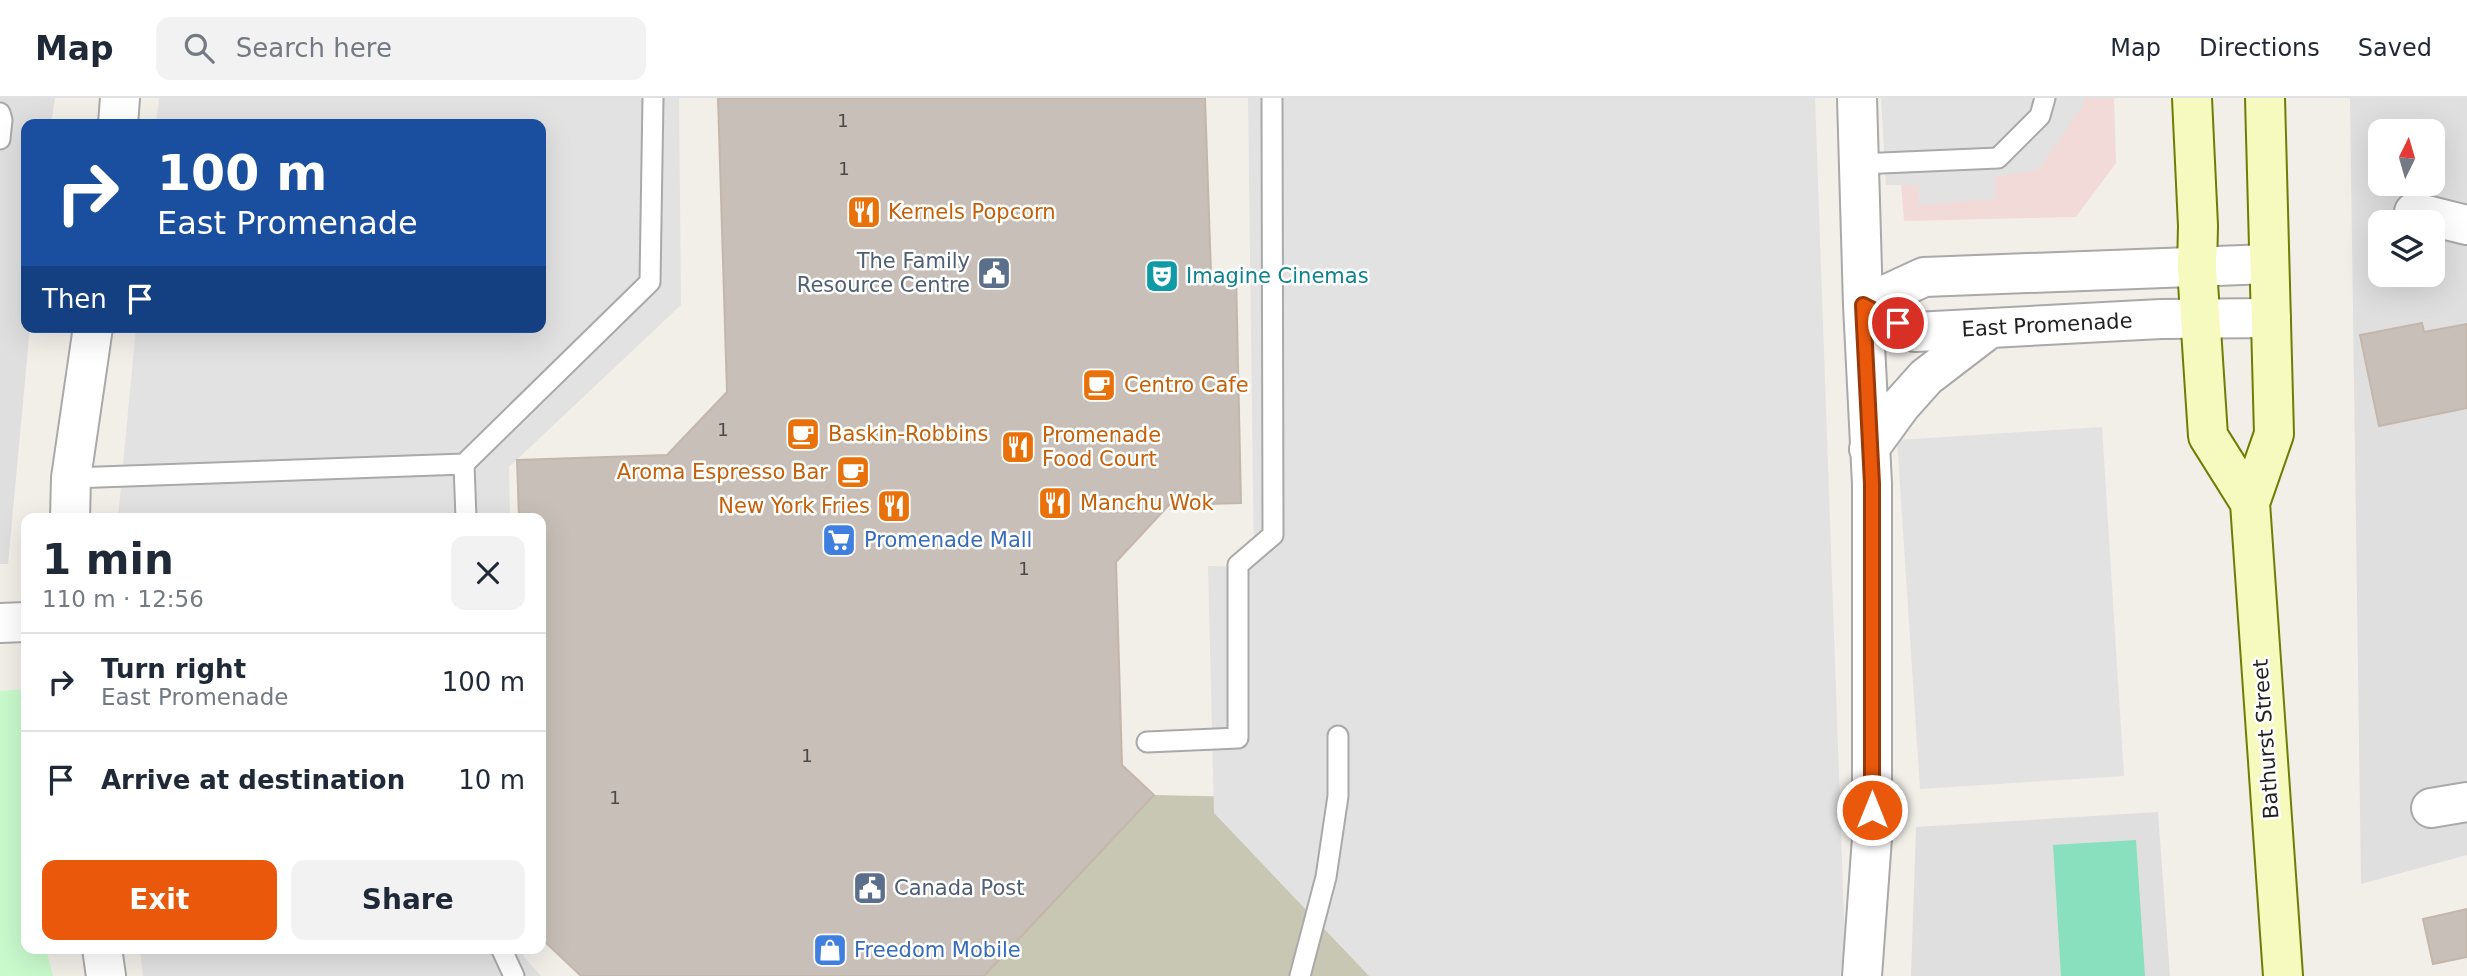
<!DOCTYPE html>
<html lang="en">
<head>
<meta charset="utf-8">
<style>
	body { margin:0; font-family:"DejaVu Sans",sans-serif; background:#f2f2f3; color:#1f2937; height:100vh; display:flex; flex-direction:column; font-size:26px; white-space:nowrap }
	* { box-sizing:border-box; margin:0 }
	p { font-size:23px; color:#747a83 }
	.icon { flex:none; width:38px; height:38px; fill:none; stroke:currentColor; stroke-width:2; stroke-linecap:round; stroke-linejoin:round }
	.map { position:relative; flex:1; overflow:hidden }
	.side { position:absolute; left:21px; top:415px; width:525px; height:441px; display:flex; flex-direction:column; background:#fff; border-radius:14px; box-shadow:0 7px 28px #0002 }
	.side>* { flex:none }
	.top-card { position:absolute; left:21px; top:21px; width:525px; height:214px; border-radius:14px; box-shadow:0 7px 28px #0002; background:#1a4fa0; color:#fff; overflow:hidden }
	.needle { width:46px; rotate:5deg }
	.buttons { position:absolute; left:2368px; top:21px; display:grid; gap:14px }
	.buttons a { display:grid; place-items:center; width:77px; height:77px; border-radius:14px; background:#fff; box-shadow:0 7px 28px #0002; font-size:35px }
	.pin { position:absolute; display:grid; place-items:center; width:60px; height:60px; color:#fff; margin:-30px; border:4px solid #fff; border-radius:50%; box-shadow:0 2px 7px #0007 }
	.me { position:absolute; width:77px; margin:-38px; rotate:0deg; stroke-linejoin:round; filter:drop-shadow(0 0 5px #0008) }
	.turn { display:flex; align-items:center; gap:24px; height:147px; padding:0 21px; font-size:32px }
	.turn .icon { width:91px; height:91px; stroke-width:2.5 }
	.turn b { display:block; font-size:49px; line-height:60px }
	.then { display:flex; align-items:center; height:66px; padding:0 21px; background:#0003; gap:14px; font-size:26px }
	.round { display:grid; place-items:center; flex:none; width:74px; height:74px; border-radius:14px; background:#f2f2f3 }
	.overview { display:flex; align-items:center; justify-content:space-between; height:119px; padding:0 21px }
	h1 { font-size:42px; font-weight:700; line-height:52px }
	.cta { display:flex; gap:14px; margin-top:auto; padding:14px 21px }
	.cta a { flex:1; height:80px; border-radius:14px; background:#ea580c; color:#fff; font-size:28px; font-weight:700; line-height:80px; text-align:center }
	.cta a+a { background:#f2f2f3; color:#1f2937 }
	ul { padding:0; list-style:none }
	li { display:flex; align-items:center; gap:21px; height:98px; padding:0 21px; border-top:2px solid #e0e1e3 }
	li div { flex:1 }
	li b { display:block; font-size:26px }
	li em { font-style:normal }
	header { display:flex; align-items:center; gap:42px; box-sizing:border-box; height:98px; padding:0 35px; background:#fff; border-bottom:2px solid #e0e1e3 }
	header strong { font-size:33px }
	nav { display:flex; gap:38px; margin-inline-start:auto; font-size:24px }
	.search { width:490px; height:63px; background:#f2f2f3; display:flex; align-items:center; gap:18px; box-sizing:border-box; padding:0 24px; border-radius:14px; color:#747a83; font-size:26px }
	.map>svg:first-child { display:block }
	.residential { fill:#e0dfdf; fill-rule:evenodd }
	.commercial { fill:#f2dad9 }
	.construction { fill:#c7c7b4 }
	.park { fill:#c8facc }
	.pitch { fill:#88e0be }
	.parking { fill:#e2e2e2 }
	.building { fill:#c7bfb8; stroke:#c4b6ab; stroke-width:2 }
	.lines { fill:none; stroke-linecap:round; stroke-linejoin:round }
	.service-casing { stroke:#a9a9a9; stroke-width:23 }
	.minor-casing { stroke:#a9a9a9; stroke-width:42 }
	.secondary-casing { stroke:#707d05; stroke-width:42 }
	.service { stroke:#fff; stroke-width:19 }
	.minor { stroke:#fff; stroke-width:38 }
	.secondary { stroke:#f7fabf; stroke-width:38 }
	.route-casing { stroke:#983908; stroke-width:18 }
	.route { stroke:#ea580c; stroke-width:12 }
	.labels { text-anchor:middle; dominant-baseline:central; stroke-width:5; stroke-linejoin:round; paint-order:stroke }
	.number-label { font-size:18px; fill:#4b4948 }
	.food-label { font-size:21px; fill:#c56008; stroke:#fff; text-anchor:start }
	.service-label { font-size:21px; fill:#4e5e75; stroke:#fff; text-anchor:end }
	.culture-label { font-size:21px; fill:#0d838f; stroke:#fff; text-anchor:start }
	.street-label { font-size:21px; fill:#222; stroke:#fff }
	.shop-label { font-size:21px; fill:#366cbe; stroke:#fff; text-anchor:start }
</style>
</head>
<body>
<header>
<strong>Map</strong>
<div class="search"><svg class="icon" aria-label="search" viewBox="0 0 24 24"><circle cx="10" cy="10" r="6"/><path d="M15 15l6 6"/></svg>Search here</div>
<nav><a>Map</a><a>Directions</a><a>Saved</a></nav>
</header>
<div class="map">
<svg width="2467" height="878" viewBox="0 0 2467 878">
	<rect width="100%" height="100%" fill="#f2efe9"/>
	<!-- residential -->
	<path class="residential" d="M0,0h55l-4,26h-25v203h4l-22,237h-8z
		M2350,0h117v757l-106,29zM2380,33h52v53h-52zM2380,124h52v53h-52z
		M2158,714l12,164h-259l5,-149z"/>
	<!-- commercial -->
	<path class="commercial" d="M1894,0h220l2,65 -40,54 -172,4z"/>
	<!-- construction -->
	<path class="construction" d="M1154,697l686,14 -6,167h-850z"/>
	<!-- park -->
	<path class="park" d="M26,591v259l20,1 7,27h-53v-285z"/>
	<!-- pitch -->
	<path class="pitch" d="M2136,742l9,136h-84l-8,-131z"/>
	<!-- parking -->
	<path class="parking" d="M159,0h520l2,207 -172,162 1,51h-392l18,-191h405v-203h-385z
		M1248,0h567l30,847 -5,31h-471l-155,-163 -6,-247 46,1z
		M1881,0h203v6l-46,66 -43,7v22l-77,6 1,-20h-33z
		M2102,329l22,349 -204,13 -23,-349z
		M140,851h383l1,8 17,19h-398z"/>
	<!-- building -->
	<path class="building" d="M718,0h487l6,176h25l5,229 -72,2 -53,57 6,203 32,30 -170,181h-403l-40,-38v-420h-22l-2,-58 150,-5 60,-63z
		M2422,225l2,9 43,-8v84l-88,18 -19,-91z
		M2467,811v48l-34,7 -10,-45z"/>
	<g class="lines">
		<!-- service casing -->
		<g class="service-casing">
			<path id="service" d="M0,15l2,7 -2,19
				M1859,66l139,-6 42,-42 5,-18
				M71,380l393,-14
				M466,420l-2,-54 186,-182 3,-184
				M1147,644l91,-4v-173l35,-30 -1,-437
				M501,850l13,28
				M1300,878l26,-99 12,-81v-60"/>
		</g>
		<!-- minor casing -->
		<g class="minor-casing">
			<path id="minor" d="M1857,0l6,207 9,179v354l-10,138
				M118,26l2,-26
				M2414,114l53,13
				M1863,207l52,27 246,-13 110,-1
				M1863,207l61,-28 345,-13
				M1869,351l32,-44 25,-28 64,-49
				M70,420l1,-40 22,-151
				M0,525l26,-1
				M2431,710l36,-6
				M102,850l4,28"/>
		</g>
		<!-- secondary casing -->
		<g class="secondary-casing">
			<path id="secondary" d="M2192,0l6,128 -1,42 11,168 42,67
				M2265,0l9,336 -24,69 33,473"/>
		</g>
		<!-- service -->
		<use href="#service" class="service"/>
		<!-- minor -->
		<use href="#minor" class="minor"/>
		<!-- secondary -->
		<use href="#secondary" class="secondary"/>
	</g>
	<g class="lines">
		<!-- route casing -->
		<g class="route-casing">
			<path id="route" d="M1872,712v-326l-9,-179 35,18"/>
		</g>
		<!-- route -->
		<use href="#route" class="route"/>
	</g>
	<!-- icons -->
	<defs>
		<g id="restaurant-square" transform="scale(1.75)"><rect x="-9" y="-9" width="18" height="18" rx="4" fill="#e8710a" stroke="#fff"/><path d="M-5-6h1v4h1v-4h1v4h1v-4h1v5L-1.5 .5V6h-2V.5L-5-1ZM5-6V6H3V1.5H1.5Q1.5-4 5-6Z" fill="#fff"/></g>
		<g id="civic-square" transform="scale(1.75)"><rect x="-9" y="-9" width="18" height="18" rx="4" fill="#5c6f8a" stroke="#fff"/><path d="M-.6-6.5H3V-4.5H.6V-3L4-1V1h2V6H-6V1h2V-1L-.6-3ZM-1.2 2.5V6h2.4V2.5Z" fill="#fff"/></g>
		<g id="theatre-square" transform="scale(1.75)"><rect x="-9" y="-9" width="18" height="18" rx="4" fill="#0f9aa8" stroke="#fff"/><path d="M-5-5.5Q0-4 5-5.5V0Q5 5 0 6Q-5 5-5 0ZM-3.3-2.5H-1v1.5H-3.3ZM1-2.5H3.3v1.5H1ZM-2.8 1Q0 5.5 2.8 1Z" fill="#fff"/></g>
		<g id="cafe-square" transform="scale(1.75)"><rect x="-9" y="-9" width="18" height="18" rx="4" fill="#e8710a" stroke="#fff"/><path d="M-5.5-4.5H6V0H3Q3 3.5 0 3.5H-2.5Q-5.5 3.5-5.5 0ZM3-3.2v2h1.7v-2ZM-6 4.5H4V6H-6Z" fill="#fff"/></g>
		<g id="supermarket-square" transform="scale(1.75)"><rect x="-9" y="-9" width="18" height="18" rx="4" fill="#3f7fe0" stroke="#fff"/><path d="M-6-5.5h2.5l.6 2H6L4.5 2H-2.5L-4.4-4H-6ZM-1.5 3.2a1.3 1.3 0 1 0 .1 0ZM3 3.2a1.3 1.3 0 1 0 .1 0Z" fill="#fff"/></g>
		<g id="shop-square" transform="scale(1.75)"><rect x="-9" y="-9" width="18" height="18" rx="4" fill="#3f7fe0" stroke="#fff"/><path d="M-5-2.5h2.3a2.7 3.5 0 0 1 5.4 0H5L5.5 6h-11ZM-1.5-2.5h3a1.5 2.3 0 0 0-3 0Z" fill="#fff"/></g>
	</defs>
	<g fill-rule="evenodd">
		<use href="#restaurant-square" x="864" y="114"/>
		<use href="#civic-square" x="994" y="175"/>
		<use href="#theatre-square" x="1162" y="178"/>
		<use href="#cafe-square" x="1099" y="287"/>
		<use href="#cafe-square" x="803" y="336"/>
		<use href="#restaurant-square" x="1018" y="349"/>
		<use href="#cafe-square" x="853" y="374"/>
		<use href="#restaurant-square" x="1055" y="405"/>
		<use href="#restaurant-square" x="894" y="408"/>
		<use href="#supermarket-square" x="839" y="442"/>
		<use href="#civic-square" x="870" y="790"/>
		<use href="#shop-square" x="830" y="852"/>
	</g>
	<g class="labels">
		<!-- number labels -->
		<g class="number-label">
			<text x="843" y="22">1</text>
			<text x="844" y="70">1</text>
			<text x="723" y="331">1</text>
			<text x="1024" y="470">1</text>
			<text x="807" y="657">1</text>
			<text x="615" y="699">1</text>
		</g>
		<!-- food labels -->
		<g class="food-label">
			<text x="888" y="114">Kernels Popcorn</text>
			<text x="1124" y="287">Centro Cafe</text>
			<text x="828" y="336">Baskin-Robbins</text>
			<text x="1042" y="337">Promenade<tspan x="1042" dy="24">Food Court</tspan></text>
			<text x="828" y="374" text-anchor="end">Aroma Espresso Bar</text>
			<text x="1080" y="405">Manchu Wok</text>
			<text x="870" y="408" text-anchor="end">New York Fries</text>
		</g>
		<!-- service labels -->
		<g class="service-label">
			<text x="970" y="163">The Family<tspan x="970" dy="24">Resource Centre</tspan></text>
			<text x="894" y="790" text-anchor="start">Canada Post</text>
		</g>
		<!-- culture labels -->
		<g class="culture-label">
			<text x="1186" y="178">Imagine Cinemas</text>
		</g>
		<!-- street labels -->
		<g class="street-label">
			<text transform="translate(2047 227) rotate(-3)">East Promenade</text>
			<text transform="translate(2266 641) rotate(-94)">Bathurst Street</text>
		</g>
		<!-- shop labels -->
		<g class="shop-label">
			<text x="864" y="442">Promenade Mall</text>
			<text x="854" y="852">Freedom Mobile</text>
		</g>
	</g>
</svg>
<div class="buttons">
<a><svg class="needle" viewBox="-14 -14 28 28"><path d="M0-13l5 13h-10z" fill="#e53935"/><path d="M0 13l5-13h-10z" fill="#747a83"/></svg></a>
<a><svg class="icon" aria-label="layers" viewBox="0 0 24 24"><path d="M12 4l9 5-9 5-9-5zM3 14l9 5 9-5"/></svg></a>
</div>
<div class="pin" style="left:1898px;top:225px;background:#d93025"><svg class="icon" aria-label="arrive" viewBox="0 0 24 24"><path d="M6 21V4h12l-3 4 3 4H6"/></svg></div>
<svg class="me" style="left:1872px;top:712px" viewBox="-20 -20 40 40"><circle r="17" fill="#ea580c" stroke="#fff" stroke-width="3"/><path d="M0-11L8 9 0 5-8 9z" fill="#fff"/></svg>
<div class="top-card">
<div class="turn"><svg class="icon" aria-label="right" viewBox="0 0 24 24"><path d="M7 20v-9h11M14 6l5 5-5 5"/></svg><div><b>100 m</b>East Promenade</div></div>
<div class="then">Then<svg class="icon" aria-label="arrive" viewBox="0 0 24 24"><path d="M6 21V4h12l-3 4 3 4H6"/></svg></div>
</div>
<section class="side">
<div class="overview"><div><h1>1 min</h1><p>110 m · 12:56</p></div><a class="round"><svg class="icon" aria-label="close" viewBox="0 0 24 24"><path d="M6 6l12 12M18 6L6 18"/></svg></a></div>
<ul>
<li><svg class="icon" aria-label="right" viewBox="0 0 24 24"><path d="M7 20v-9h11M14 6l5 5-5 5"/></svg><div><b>Turn right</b><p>East Promenade</p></div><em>100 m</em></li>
<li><svg class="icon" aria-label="arrive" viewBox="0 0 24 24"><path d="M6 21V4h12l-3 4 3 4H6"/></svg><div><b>Arrive at destination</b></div><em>10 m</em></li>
</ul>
<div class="cta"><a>Exit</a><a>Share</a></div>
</section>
</div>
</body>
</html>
